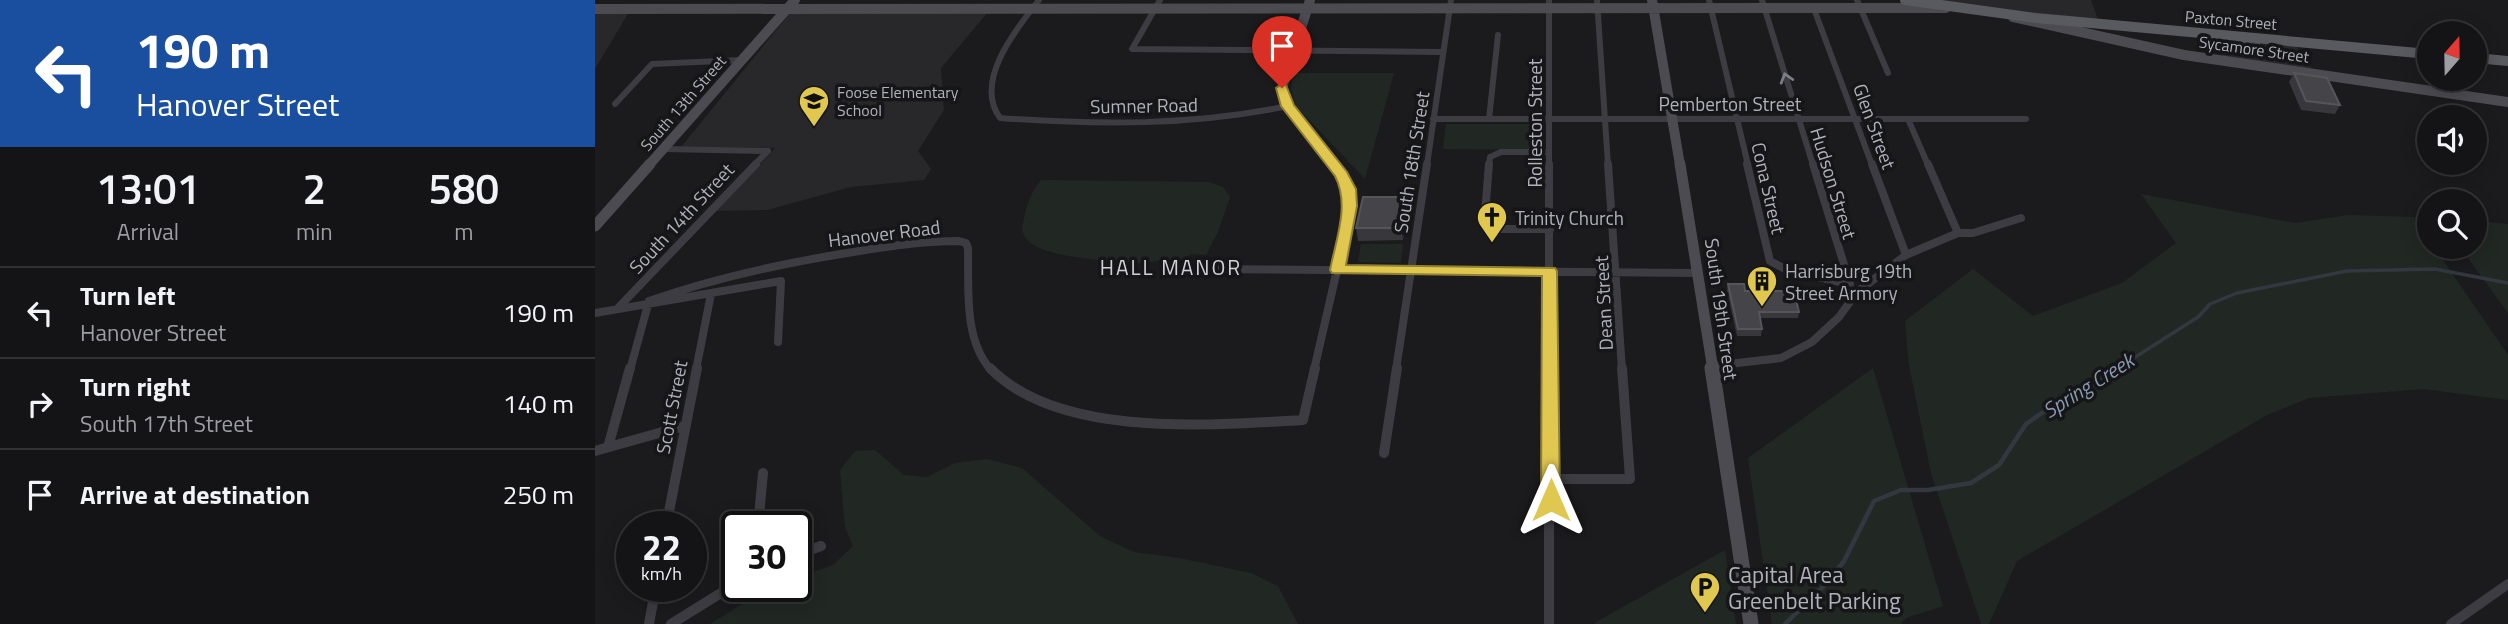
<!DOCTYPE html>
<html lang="en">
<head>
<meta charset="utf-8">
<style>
	body { margin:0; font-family:"Titillium Web",sans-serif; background:#1d1d1f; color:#f1f3f6; height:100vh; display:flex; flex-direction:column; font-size:26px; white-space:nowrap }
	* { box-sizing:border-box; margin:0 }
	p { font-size:23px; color:#9d9ea1 }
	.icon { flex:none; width:38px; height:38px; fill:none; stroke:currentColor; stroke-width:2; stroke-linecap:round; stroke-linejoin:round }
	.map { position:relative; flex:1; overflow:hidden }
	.drawer { display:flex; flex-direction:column; background:#141416; width:595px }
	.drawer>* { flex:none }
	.guide { background:#1a4fa0; color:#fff; overflow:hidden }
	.needle { width:46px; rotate:20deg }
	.tools { position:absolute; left:1822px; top:21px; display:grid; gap:14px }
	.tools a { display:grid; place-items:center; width:70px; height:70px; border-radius:50%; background:#141416; box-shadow:0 4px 18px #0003,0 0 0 2px #333335; font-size:35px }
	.speed { position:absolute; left:21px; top:511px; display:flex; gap:14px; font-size:35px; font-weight:700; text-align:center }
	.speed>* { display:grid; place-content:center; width:91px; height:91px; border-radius:50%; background:#141416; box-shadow:0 4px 18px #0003,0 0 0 2px #333335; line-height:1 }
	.speed small { font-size:18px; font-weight:400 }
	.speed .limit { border:4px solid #111; border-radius:10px; background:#fff; color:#111 }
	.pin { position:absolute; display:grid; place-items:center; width:60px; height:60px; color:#fff; margin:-72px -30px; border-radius:50% 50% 50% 0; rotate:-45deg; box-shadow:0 0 7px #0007 }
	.pin .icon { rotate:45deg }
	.me { position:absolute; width:77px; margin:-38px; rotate:0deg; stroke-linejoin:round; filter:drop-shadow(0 0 5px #0008) }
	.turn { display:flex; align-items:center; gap:24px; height:147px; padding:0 21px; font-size:32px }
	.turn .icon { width:91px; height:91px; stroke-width:2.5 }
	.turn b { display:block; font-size:49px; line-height:60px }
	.eta { display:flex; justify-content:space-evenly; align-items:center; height:119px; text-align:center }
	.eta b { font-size:42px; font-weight:600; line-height:49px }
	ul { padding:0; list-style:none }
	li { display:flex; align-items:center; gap:21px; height:91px; padding:0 21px; border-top:2px solid #333335 }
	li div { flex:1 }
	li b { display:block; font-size:26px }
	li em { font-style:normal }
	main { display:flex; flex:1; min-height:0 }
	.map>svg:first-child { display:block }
	.built { fill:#28272a }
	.green { fill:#212823 }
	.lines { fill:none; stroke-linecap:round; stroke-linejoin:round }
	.stream-far1 { stroke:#323740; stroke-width:3.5 }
	.stream { stroke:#323740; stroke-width:4.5 }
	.street-far2 { stroke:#3c3c42; stroke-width:6 }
	.street-far1 { stroke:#3c3c42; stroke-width:8 }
	.street { stroke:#3c3c42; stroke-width:10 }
	.secondary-far2 { stroke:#4b4b51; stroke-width:10 }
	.secondary-far1 { stroke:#4b4b51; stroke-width:11 }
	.secondary { stroke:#4b4b51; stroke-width:15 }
	.primary { stroke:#595960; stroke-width:10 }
	.wall { fill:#38373b }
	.shaded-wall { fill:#272629 }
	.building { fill:#454448; stroke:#55555a; stroke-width:2 }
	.oneway { stroke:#7b7c85 }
	.route { fill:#e0c750; stroke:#928134; stroke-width:2 }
	.labels { text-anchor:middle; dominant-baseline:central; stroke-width:7; stroke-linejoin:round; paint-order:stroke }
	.far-street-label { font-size:16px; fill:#afb1bb; stroke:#161618 }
	.far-poi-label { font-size:16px; fill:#afb1bb; stroke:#161618; text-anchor:start }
	.street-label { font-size:19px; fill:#afb1bb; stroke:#161618 }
	.poi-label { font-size:19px; fill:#afb1bb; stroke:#161618; text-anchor:start }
	.neighbourhood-label { font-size:21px; letter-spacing:2px; fill:#d0d0d7; stroke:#161618 }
	.water-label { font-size:21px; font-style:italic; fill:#8a99b2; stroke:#161618 }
	.near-poi-label { font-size:23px; fill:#afb1bb; stroke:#161618; text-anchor:start }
</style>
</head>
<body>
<main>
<section class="drawer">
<div class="guide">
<div class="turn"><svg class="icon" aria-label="left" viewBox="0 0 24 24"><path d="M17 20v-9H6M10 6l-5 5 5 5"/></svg><div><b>190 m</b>Hanover Street</div></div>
</div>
<div class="eta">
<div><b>13:01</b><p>Arrival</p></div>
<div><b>2</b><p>min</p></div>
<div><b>580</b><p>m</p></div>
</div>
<ul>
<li><svg class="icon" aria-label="left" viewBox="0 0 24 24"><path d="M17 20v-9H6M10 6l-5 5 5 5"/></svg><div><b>Turn left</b><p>Hanover Street</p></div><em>190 m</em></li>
<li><svg class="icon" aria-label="right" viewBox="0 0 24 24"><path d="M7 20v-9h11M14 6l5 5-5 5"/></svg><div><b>Turn right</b><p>South 17th Street</p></div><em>140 m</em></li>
<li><svg class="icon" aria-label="arrive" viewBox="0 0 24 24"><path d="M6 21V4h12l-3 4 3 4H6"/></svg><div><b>Arrive at destination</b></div><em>250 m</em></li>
</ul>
</section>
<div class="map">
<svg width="1913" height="624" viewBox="0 0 1913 624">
	<rect width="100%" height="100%" fill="#1b1b1d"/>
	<!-- built -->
	<path class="built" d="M1339,0h157l7,20 -115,-13z
		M0,12h34l-34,57z
		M196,12l196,1 -46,55 3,42 -26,41 13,18 -7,11 -73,7 -84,23 -51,1 59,-63 -94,-1z
		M1619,39l83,8 17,25 -90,-13z"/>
	<!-- green -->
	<path class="green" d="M698,73h101l-29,106 -69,-73 -5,-17z
		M851,124h93v26l-96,-1z
		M446,180l168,2 14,5 7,10 -12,35 -12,23 -15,-1 -10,6c-13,-4 -26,3 -40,3 -26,-3 -106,-3 -117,-28 -3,-5 -1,-11 0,-16 2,-14 8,-28 17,-39z
		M1546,194l154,29 53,-8 66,2 15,22v8h5l74,108v45l-85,-11 -114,9 -42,17 -250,146 -28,63h-8l-50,-151 -22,-108 -4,-44 68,-52 60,47 89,-33 54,-40z
		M1880,221l33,3v89l-48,-66h15z
		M766,244h42l-2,19 -43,-1z
		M1278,368l70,238 -37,12 -5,6h-129l-24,-166z
		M280,450l29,25 23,2 28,-14 32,-4 35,9 78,68 34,16 45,6 72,15 27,13 20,38h-588l59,-37 27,-1v-8l37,-13 20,-19 -8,-19 -5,-57 15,-19z
		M1130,550l11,74h-141l1,-2z"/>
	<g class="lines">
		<!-- stream-far1 -->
		<path class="stream-far1" d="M1520,370l83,-53 12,-13 27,-11 110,-22 88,-2 73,14"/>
		<!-- stream -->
		<path class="stream" d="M1190,624l40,-39 19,-24 30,-60 27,-11h27l43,-7 28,-18 27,-41 42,-29 41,-18 7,-9"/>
		<!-- street-far2 -->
		<path class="street-far2" d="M444,0c-22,28 -66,81 -39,118 97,7 192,8 288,-12
			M565,0l-28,49 311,3
			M954,0v165
			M1002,0l11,165
			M1114,0l39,165
			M1167,0l51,165
			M1262,0l31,73
			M1219,9l58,156
			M20,104l37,-40 90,-4
			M838,119h593
			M894,119l9,-84
			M1313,119l20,46
			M68,149l105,2
			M159,165l14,-14
			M832,165l24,-165
			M894,165l1,-8 11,-5h48"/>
		<!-- street-far1 -->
		<path class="street-far1" d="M894,164l-5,62 5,3h61
			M954,164v206
			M1013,164l14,206
			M1152,164l23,97 17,9 62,14
			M1218,164l37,120
			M1277,164l34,91
			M1333,164l30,69
			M599,269l504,4
			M54,301c65,-23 130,-37 198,-48 37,-6 74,-12 112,-12l7,2 2,5c1,39 -5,91 23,122
			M23,308l138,-144
			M0,313l186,-32 -3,61
			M1116,366l70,-8 31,-16 27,-25 18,-25 49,-37 52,-22h15l48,-15
			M35,370l19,-69
			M101,370l15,-76
			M719,370l23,-100
			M801,370l31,-206"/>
		<!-- street -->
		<path class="street" d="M395,368c69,71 222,57 313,52l12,-52
			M954,368v256
			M13,447l22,-79
			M0,451l89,-25
			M789,453l13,-85
			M956,479h79l-8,-111
			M71,527l31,-159
			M163,527l5,-54
			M201,555l25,-9
			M54,624l7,-38
			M76,624l66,-41
			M1856,624l57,-40"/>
		<!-- secondary-far2 -->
		<path class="secondary-far2" d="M715,0l-28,88 6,18 46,59
			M1057,0l28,165
			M0,9l1351,-1
			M1418,17l171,38 324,47
			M54,165l146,-165"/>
		<!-- secondary-far1 -->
		<path class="secondary-far1" d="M737,164c29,36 14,65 5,106
			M1085,164l33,206
			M0,226l55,-62"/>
		<!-- secondary -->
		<path class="secondary" d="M1117,368l39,256"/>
		<!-- primary -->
		<path class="primary" d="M1310,0l131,18 393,36
			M1880,58l33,3"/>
	</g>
	<!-- wall -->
	<path class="wall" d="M1643,42l26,11 -3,6 -22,-4 -4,-7z
		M1699,73l46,32 -5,9 -34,-4 -12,-28z
		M813,210l-5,30 -45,1 -2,-13z
		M1133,284l71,28 -1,6h-38l2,11 -1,7h-24l-10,-45z"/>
	<!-- shaded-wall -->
	<path class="shaded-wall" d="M811,197l2,13 -5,30 -2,-12z"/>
	<!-- building -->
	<path class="building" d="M1643,42l21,2 5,9 -22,-4z
		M1699,73l33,5 13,27 -34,-4z
		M768,197h43l-5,31h-45z
		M1133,284h16l1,7h49l5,21h-40l3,17h-24z"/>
	<!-- one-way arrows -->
	<defs><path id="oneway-chevron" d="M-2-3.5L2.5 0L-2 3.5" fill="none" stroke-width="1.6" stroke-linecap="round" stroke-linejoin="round" transform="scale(1.75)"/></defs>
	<use class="oneway" href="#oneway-chevron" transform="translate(1191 78) rotate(-107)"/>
	<!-- route -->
	<path class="route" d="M687,84l4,1 8,20 53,67 9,17 1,17 -11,59 209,3 2,3 3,229 -3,6 -6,2 -7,-2 -3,-6 1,-224 -210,-3 -2,-3c6,-31 20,-65 5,-94l-54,-70 -5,-18z"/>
	<!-- icons -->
	<defs>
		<g id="school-pin" transform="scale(1.575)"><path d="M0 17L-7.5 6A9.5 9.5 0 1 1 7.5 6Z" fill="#e0c750" stroke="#161618"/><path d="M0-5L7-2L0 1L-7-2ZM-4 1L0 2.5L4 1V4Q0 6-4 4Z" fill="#111"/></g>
		<g id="church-pin" transform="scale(1.575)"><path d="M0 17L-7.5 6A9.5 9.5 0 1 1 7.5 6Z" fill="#e0c750" stroke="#161618"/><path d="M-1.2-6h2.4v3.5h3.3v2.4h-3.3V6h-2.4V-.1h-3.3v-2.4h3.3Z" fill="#111"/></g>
		<g id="building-pin" transform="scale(1.575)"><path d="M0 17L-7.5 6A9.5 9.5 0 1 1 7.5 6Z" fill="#e0c750" stroke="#161618"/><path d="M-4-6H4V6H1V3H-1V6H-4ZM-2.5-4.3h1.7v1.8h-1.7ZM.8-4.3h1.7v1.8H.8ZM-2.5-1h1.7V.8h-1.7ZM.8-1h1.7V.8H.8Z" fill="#111"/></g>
		<g id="parking-pin" transform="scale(1.575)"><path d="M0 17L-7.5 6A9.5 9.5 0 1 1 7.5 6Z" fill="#e0c750" stroke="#161618"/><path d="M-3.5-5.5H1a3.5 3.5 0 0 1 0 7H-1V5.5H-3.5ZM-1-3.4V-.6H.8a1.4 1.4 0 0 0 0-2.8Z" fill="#111"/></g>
	</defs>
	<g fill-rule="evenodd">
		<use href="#school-pin" x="219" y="101"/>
		<use href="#church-pin" x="897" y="217"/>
		<use href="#building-pin" x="1167" y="281"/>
		<use href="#parking-pin" x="1110" y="587"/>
	</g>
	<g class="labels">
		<!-- far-street labels -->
		<g class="far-street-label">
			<text transform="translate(1636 20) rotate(5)">Paxton Street</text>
			<text transform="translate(1659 49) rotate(8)">Sycamore Street</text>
			<text transform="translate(88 103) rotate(-49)">South 13th Street</text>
		</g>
		<!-- far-poi labels -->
		<g class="far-poi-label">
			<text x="242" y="92">Foose Elementary<tspan x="242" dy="18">School</tspan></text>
		</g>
		<!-- street labels -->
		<g class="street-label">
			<text x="1135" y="103">Pemberton Street</text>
			<text transform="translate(549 105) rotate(-1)">Sumner Road</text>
			<text transform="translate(939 123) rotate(-90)">Rolleston Street</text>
			<text transform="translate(1280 126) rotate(70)">Glen Street</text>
			<text transform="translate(816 162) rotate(-81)">South 18th Street</text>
			<text transform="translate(1239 183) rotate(73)">Hudson Street</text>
			<text transform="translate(1174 188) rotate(77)">Cona Street</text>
			<text transform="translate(86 218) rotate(-47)">South 14th Street</text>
			<text transform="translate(289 233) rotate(-7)">Hanover Road</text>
			<text transform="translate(1008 303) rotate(-93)">Dean Street</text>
			<text transform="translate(1127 309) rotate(82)">South 19th Street</text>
			<text transform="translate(76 407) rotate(-79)">Scott Street</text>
		</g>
		<!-- poi labels -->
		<g class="poi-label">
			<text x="920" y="217">Trinity Church</text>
			<text x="1190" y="270">Harrisburg 19th<tspan x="1190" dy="22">Street Armory</tspan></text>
		</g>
		<!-- neighbourhood labels -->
		<g class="neighbourhood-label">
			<text x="576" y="267">HALL MANOR</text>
		</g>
		<!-- water labels -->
		<g class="water-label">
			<text transform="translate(1493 385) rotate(-32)">Spring Creek</text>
		</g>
		<!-- near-poi labels -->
		<g class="near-poi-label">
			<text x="1133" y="574">Capital Area<tspan x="1133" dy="26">Greenbelt Parking</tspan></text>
		</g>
	</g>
</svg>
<div class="tools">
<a><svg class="needle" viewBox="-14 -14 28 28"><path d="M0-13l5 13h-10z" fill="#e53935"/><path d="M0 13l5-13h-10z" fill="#9d9ea1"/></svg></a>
<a><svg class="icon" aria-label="sound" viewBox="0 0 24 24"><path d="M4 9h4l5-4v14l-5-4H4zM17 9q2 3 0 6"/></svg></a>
<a><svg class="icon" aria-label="search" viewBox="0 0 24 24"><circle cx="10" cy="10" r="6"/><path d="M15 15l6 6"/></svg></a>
</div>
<div class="speed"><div>22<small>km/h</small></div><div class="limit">30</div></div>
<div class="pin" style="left:687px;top:88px;background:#d93025"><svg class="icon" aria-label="arrive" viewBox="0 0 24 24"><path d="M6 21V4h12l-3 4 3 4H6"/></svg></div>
<svg class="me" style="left:956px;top:500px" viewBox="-20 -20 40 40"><path d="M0-17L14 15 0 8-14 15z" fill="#e0c750" stroke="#fff" stroke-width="4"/></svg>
</div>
</main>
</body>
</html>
